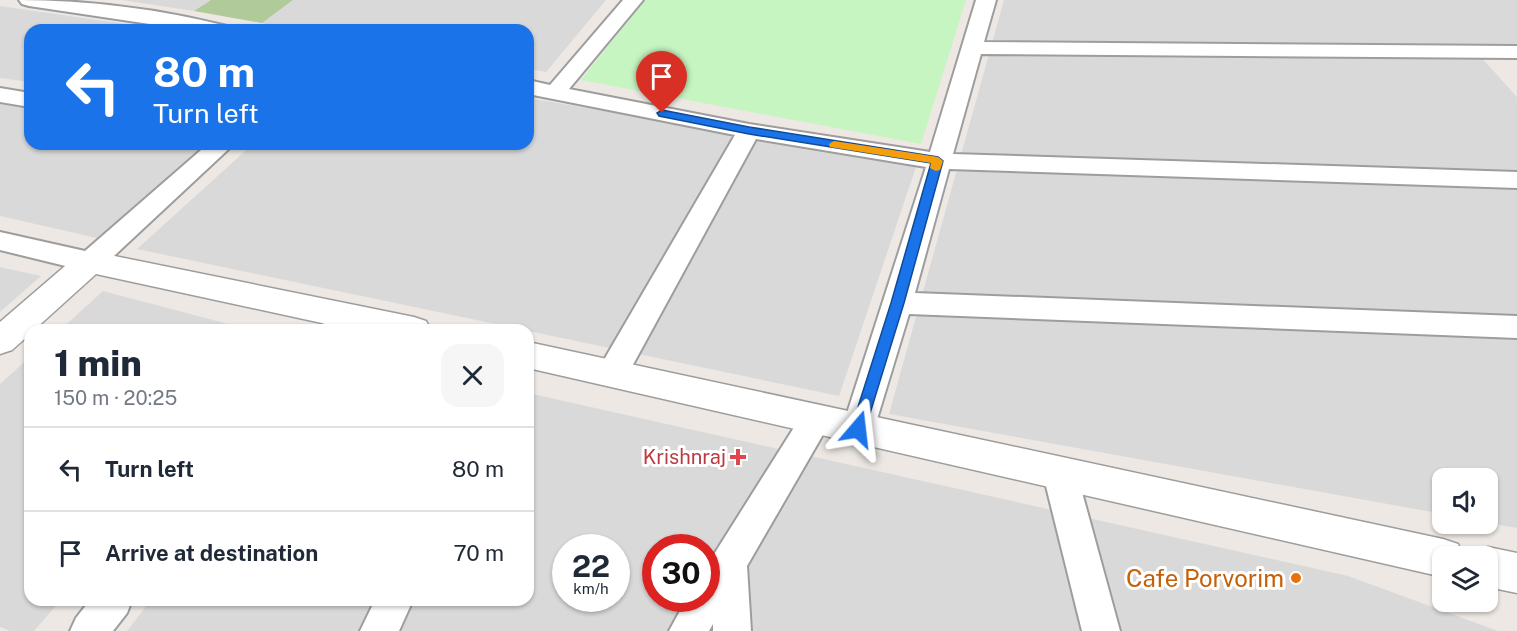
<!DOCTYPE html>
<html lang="en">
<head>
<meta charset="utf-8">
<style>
	body { margin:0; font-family:"Public Sans",sans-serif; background:#f6f6f7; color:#1f2937; height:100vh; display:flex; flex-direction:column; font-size:22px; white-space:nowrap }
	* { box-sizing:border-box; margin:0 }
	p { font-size:20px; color:#747a83 }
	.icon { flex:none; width:33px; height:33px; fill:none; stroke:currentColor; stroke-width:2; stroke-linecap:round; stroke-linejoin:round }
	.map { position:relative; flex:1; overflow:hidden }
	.panel { position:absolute; left:24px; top:324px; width:510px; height:282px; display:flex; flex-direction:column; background:#fff; border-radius:18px; box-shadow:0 2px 4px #0004 }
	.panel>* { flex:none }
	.top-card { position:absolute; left:24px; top:24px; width:510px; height:126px; border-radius:18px; box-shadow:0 2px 4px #0004; background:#1a73e8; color:#fff; overflow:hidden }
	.tools { position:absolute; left:1432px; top:468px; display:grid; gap:12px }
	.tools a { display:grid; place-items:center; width:66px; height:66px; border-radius:12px; background:#fff; box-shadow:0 2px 4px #0004; font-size:30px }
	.speed { position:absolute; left:552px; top:534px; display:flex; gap:12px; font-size:30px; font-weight:700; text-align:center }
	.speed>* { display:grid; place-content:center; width:78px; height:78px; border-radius:50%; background:#fff; box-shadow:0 2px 4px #0004; line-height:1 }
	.speed small { font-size:15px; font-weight:400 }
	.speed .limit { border:9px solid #d22; background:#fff; color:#111 }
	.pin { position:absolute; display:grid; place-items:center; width:51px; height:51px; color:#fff; margin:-62px -26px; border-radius:50% 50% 50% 0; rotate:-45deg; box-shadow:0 0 6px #0007 }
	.pin .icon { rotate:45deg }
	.me { position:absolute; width:66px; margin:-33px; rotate:17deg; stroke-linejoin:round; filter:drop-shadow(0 0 4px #0008) }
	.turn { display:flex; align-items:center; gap:21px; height:126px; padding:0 30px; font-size:27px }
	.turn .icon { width:78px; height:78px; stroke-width:2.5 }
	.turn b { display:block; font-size:42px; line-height:51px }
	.round { display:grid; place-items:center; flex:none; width:63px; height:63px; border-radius:18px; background:#f6f6f7 }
	.head { display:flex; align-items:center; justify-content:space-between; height:102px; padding:0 30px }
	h1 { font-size:36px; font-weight:800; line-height:45px }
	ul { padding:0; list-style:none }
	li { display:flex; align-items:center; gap:18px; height:84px; padding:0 30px; border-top:2px solid #e0e1e3 }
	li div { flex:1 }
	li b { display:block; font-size:22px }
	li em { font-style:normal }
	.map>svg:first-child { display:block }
	.residential { fill:#dad9d9; fill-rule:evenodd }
	.forest { fill:#b1ca9a }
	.park { fill:#c7f5c2 }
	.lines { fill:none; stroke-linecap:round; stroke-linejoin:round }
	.minor-casing { stroke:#9d9d9d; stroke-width:4 }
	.tertiary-casing { stroke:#9d9d9d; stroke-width:3 }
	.minor { fill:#fff; fill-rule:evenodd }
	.tertiary { fill:#fff; fill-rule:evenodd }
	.route { fill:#1a73e8; stroke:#114b97; stroke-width:1.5 }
	.slow { fill:#f59e0b }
	.health-dot { fill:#e0444e; stroke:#fff; stroke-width:2 }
	.food-dot { fill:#e8710a; stroke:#fff; stroke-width:2 }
	.labels { text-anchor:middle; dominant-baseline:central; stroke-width:6; stroke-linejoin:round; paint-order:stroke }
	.health-label { font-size:20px; fill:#be3a42; stroke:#fff; text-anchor:end }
	.near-food-label { font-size:24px; fill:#c56008; stroke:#fff; text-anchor:end }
</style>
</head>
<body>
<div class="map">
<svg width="1517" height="631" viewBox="0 0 1517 631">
	<rect width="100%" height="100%" fill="#ede8e3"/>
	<!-- residential -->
	<path class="residential" d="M122,0h89l-17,11z
		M293,0h313l-60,72 -18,-3v-39h-227l-39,-7z
		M1004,0h513v45l-46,1 46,51v431l-29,-5v-45h-45v36l-554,-100z
		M0,6l139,20 -6,4h-103v52l-30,-4z
		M528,98l389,66 -78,232 -702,-147 116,-105h275z
		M0,102l30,4v38h177l-110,94 -97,-22z
		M0,267l41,9 -41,36z
		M103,291l148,39h-191z
		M30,357v243h31l-27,31h-24l-10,-4v-243z
		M528,393l820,183 150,55h-1371l24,-31h377zM566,548h50v50h-50zM656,548h50v50h-50z"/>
	<!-- forest -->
	<path class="forest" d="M211,0h82l-31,23 -68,-12z"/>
	<!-- park -->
	<path class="park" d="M645,0h321l-45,144 -340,-64z"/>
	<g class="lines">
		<!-- minor casing -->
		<g class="minor-casing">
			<path id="minor" d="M19,0c70,0 140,9 208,26l3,4h-40l-161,-24 -7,-2z
				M623,0h20l-74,89 180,35 181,28 46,-152h20l-12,42 533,4v12l-536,-4 -28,100 564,18v16l-568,-19 -34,124 602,23v22l-608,-24 -35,115 -5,9 -11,4 -11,-4 -5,-9 84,-262 -170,-28 -133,244 -11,3 -11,-3 -4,-9 4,-9 134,-230 -207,-41v-14l22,5z
				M0,88l30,5v14l-30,-5z
				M208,144h26l-134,125 -10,3 -90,-22v-18l85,19z
				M345,304l10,3 4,8 -10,15h-30l16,-23z
				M816,406l11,4 5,9 -85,147 4,65h-38v-7l-4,7h-40l18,-33h19v-31l99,-157z
				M1060,459l12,5 5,10 43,157h-38l-39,-157 5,-10z
				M90,600h42l-5,13 -14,18h-43l6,-13z
				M375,600h38l-14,31h-39z"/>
		</g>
		<!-- tertiary casing -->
		<g class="tertiary-casing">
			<path id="tertiary" d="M90,251l324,66 12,4 5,9h-77l-258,-56 -62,56h-4v4l-18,16 -12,4v-32l79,-68z
				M528,342l915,197 15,5 5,12h-20v21l-915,-209z
				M1488,547l29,6v40l-29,-6v-31h-16l1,-3z"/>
		</g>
		<!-- minor -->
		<use href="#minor" class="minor"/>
		<!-- tertiary -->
		<use href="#tertiary" class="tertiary"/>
	</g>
	<!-- route -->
	<path class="route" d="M662,110l87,17 189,30 5,4 -39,142 -40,130 -6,2 -5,-2 -2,-4 40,-126 40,-140 -182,-29 -90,-18 -2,-3z"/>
	<!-- slow -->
	<path class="slow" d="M834,141l104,16 5,4 -3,9 -4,1 -6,-3 1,-5 -101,-16 -1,-3z"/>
	<!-- markers -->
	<path class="health-dot" d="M735 448h6v6h6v6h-6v6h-6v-6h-6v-6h6z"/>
	<circle class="food-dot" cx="1296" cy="578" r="6"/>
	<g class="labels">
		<!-- health labels -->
		<g class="health-label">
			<text x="726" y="457">Krishnraj</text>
		</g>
		<!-- near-food labels -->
		<g class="near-food-label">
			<text x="1284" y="578">Cafe Porvorim</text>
		</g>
	</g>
</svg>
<div class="tools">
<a><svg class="icon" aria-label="sound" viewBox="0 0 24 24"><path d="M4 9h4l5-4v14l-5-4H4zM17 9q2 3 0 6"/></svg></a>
<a><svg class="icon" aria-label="layers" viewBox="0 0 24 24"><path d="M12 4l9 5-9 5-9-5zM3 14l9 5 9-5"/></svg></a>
</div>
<div class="speed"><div>22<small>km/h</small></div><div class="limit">30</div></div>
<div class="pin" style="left:662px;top:113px;background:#d93025"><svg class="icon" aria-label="arrive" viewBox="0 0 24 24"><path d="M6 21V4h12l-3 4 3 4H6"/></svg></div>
<svg class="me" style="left:858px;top:429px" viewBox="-20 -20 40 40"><path d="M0-17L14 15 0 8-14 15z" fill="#1a73e8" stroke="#fff" stroke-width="4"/></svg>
<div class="top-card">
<div class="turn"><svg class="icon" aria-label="left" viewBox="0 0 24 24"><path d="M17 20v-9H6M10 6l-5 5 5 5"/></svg><div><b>80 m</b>Turn left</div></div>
</div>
<section class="panel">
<div class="head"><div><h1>1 min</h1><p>150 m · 20:25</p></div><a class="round"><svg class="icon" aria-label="close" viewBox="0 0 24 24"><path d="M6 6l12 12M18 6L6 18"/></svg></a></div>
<ul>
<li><svg class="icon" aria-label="left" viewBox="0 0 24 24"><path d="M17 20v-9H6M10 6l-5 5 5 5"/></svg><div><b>Turn left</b></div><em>80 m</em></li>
<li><svg class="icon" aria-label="arrive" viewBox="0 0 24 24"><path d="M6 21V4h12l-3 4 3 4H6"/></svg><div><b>Arrive at destination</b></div><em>70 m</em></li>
</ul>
</section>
</div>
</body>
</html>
